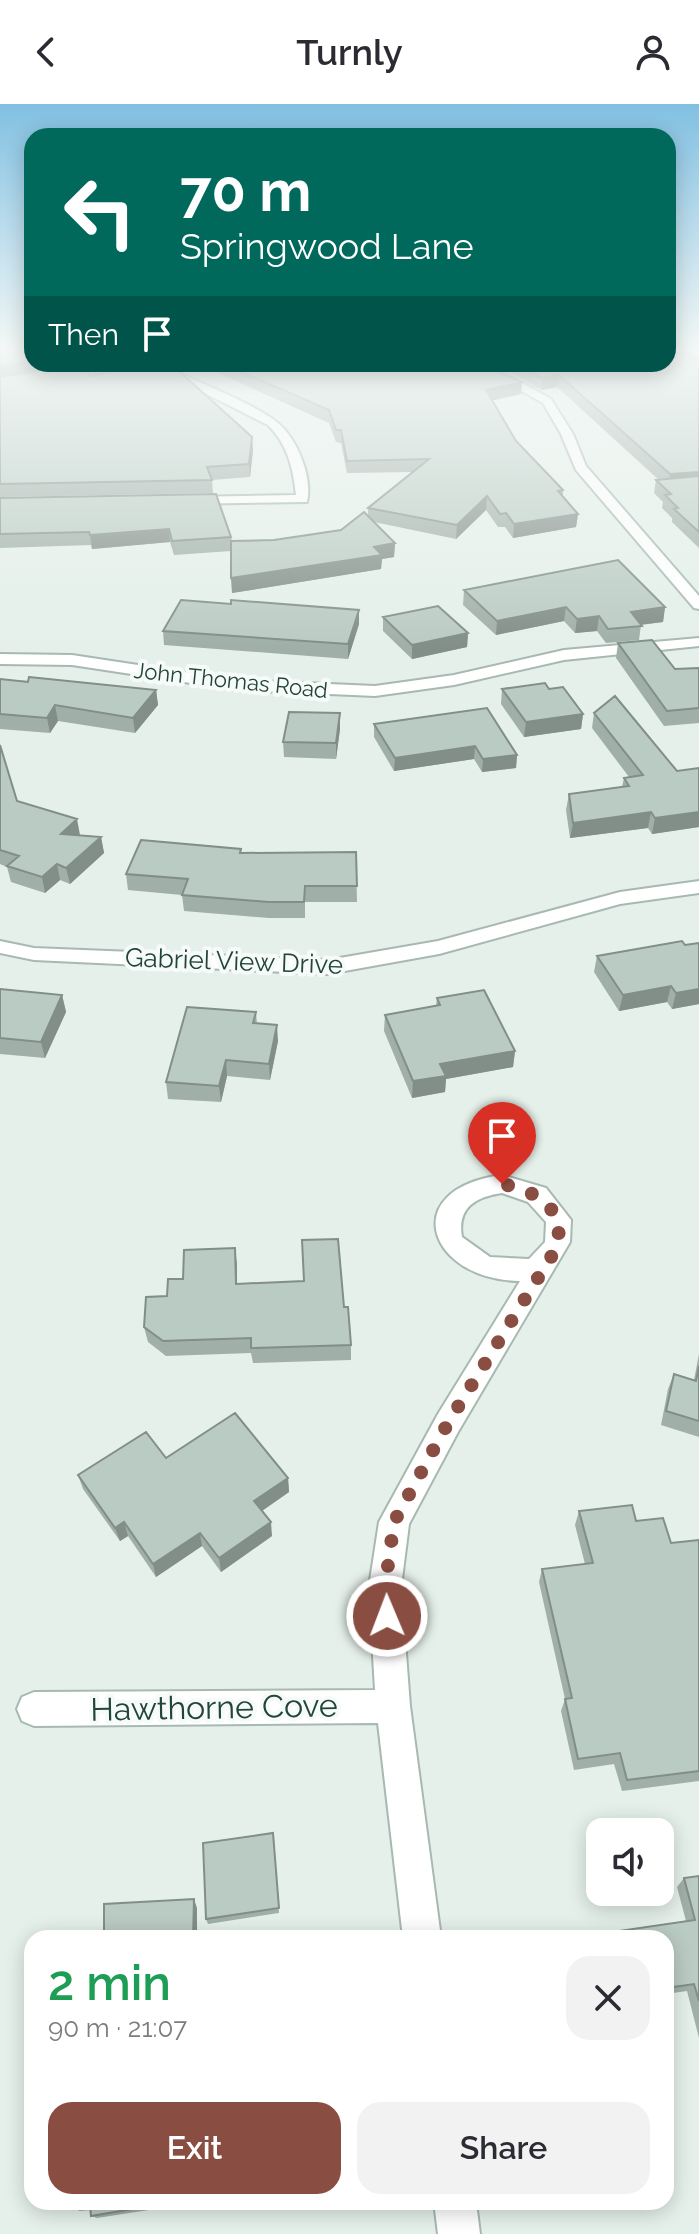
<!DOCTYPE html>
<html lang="en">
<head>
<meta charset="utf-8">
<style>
	body { margin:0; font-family:Raleway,sans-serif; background:#f2f2f3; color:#2b2b33; height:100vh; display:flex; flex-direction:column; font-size:30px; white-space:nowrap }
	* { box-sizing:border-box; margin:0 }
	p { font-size:26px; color:#7c7c81 }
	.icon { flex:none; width:44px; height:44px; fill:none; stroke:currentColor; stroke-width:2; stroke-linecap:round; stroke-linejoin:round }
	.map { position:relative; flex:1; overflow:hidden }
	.side { position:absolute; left:24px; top:1826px; width:650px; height:280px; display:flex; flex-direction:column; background:#fff; border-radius:24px; box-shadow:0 4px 20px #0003 }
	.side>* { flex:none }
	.hud { position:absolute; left:24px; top:24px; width:652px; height:244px; border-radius:24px; box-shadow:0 4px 20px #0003; background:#00695c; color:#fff; overflow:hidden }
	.buttons { position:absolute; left:586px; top:1714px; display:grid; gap:16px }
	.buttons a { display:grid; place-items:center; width:88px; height:88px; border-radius:16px; background:#fff; box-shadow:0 4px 20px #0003; font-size:40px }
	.pin { position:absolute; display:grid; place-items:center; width:68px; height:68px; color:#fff; margin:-82px -34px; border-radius:50% 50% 50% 0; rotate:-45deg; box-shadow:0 0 8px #0007 }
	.pin .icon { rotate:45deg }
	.me { position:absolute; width:88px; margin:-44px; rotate:359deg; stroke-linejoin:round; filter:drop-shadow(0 0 6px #0008) }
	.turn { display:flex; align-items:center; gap:28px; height:168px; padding:0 24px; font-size:36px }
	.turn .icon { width:104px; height:104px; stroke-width:2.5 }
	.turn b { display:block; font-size:56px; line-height:68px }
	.then { display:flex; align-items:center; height:76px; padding:0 24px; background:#0003; gap:16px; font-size:30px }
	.round { display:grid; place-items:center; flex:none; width:84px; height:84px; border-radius:24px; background:#f2f2f3 }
	.summary { display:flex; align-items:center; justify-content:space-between; height:136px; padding:0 24px }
	h1 { font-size:48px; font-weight:600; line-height:60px; color:#1e9e55 }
	.primary-button { display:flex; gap:16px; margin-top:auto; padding:16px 24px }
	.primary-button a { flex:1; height:92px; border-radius:24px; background:#8a4d42; color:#fff; font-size:32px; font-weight:600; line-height:92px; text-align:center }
	.primary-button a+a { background:#f2f2f3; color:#2b2b33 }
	header { display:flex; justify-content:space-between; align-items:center; height:104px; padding:0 24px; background:#fff; font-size:36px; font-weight:600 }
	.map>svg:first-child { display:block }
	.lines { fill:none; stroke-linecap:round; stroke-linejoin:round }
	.street-casing { stroke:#a7b9b1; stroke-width:4 }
	.street { fill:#fff; fill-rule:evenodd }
	.wall { fill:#a0afa8 }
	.shaded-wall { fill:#828e88 }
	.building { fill:#bacbc3; stroke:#828e88; stroke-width:2 }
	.route { stroke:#8a4d42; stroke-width:14; stroke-dasharray:0 25.2 }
	.labels { text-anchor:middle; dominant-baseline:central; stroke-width:8; stroke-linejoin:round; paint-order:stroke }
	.far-street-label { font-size:22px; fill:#224439; stroke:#f6fbf9 }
	.street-label { font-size:26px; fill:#224439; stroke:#f6fbf9 }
	.near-street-label { font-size:32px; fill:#224439; stroke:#f6fbf9 }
</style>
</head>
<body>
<header><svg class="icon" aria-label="back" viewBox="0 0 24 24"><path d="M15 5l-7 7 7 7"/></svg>Turnly<svg class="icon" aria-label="person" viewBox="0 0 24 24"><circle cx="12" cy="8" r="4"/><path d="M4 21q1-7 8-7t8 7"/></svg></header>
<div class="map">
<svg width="699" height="2130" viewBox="0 0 699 2130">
	<rect width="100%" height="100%" fill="#e5f0ea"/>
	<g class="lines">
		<!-- street casing -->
		<g class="street-casing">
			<path id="street" d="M683,245l16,1v7l-14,-6z
				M112,260h25l-137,23v-6z
				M147,260h13c30,15 94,39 118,59 19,16 35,54 29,79l-125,2v-6l4,-1 110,-2c-3,-27 -8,-50 -28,-70z
				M460,260h15l31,10 45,25 22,35 13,32 113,130v13l-5,-1 -118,-138 -15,-36 -18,-31 -45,-25z
				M699,534v8l-135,14 -110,25 -79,11 -138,-6 -165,-25 -72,-1v-10l72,1 165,25 138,6 79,-11 110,-25z
				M699,777v12l-79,11 -181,50 -111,20 -294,-14 -34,-7v-12l34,7 294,12 110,-19 182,-49z
				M502,1071l44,13 25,32 -1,22 -112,190 -49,92 -8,63 9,119 31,232h-38l-25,-215 -344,3 -12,-5 -5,-12 5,-12 12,-5 341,-2 -6,-103 10,-65 59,-108 82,-133c-92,-1 -124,-92 -18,-106zM502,1089l26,9 18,20 -1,20 -16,17 -39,-2 -28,-20c-5,-29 13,-40 40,-44z
				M434,2098h42l4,32h-42z"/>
		</g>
		<!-- street -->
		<use href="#street" class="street"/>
	</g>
	<!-- wall -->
	<path class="wall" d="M0,245l76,16 14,11 163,74 -3,27 -38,3 1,13 -213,4z
		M699,256v188l-27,-26v-4l-10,-10 1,-6 -9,-9 2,-13h3l-102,-93 -16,3 -34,-19 -22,-7h183z
		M198,260h282l41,30 -28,6 23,41 47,49v6l15,18 -2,13 -63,11 -8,-11h-7l-12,-17 -30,29 -82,-17 21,21 -1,14 -12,2 -1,10 -149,24 -1,-42 -57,4 -4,-13 -78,7 -1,-4 -91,3v-50l231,39 1,4 42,-1 67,-10 27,-13v-9l45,-36 -66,1 -6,-30 -5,-1 -7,-19z
		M464,486l201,17 -2,15 -22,3 -2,15 -33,3 -9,-12 -22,2 -11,-12 -68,14 -33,-30z
		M231,500l128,6v14l-11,35 -184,-14 -1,-14z
		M383,513l85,16 -1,14 -55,12 -29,-28z
		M618,539l57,26 24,-1v55l-35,3 -48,-68z
		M0,575l156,11 2,15 -23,28 -77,-12 -8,12 -50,-4z
		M502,585h47l34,25 -2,15 -57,8 -23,-33z
		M594,609l83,58 22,-3v59l-47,7 -4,-6 -78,10 -4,-28 3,-16 53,-7 2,-9 5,-1 -37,-49z
		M374,620l143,31 -1,13 -34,4 -8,-13 -80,12 -20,-34z
		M340,625l-4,30 -52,-2 -1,-15z
		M0,641l17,56 63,34 21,2 3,16 -34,31 -10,-4 -15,13 -34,-11 -4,-15 -7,-3z
		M356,748l1,50h-52v16h-36l-85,-7 -2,-16 -54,-5 -2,-16 115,-21z
		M699,839v61l-27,5 -5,-7 -48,9 -25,-39 3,-16z
		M0,885l62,6 4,17 -21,46 -45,-4z
		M437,894l78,53 -2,16 -67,12 -1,13 -33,6 -28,-67 1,-16 51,-9z
		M256,908l1,12 21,17 -8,39 -43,-4 -6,26 -53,-3 -2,-17z
		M235,1144l2,36 107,23 7,38v15l-98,3 -2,-10 -85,3 -18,-14 -4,-15 23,-31 16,-17z
		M699,1250v83l-38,-12 7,-36 6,-15 20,6z
		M166,1354l122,20 1,14 -27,19 10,25 -51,36 -19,-26 -46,31 -28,-41 -8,5 -37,-52 -5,-14z
		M579,1407l57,10 35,22 28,-3v241l-77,10 -8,-27 -40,6 -13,-59 4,-12 -26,-117 3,-13 43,-5 -10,-39z
		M274,1734l5,75 -71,11 -2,-5z
		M699,1772v162l-12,-47 -21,3v-56h-64l3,-5 81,-12 -9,-34 7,-9z
		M74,2098h74l1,8 -52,8 -6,-2v-6l-11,1 -6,-2z"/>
	<!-- shaded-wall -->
	<path class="shaded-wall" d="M32,257v3h44v2l-76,12v-12z
		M559,271l-2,12 -16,3 1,-12z
		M522,278l-1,12 -35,8v-12z
		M252,333l1,13 -3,27 -1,-13z
		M699,368v12l-31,3 2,-13z
		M487,392l-1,14 -30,29 1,-14z
		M578,410l-2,13 -63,11 1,-14z
		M169,425l1,13 -78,7 -2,-14z
		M395,439l-1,14 -12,2 -1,10 -149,24 -1,-15 143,-31z
		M566,503l-2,14 -68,14 1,-14z
		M665,503l-2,15 -34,4 2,-14z
		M359,506v14l-11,35v-15z
		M599,512l-2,15 -22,2 2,-14z
		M468,529l-1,14 -55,12v-14z
		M156,586l2,15 -23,28 -2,-15z
		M55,601l3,16 -8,12 -3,-15z
		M340,609v16l-4,30v-16z
		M583,610l-2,15 -57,8 2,-15z
		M475,642l-1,13 -80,12 1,-13z
		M517,651l-1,13 -34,4 1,-13z
		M699,702v21l-47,7 3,-16z
		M651,708l-3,16 -78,10 3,-15z
		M77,715l3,16 -19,-1z
		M101,733l3,16 -34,31 -4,-16z
		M57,760l3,16 -15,13 -3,-16z
		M671,882l-4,16 -48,9 4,-16z
		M699,885v15l-27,5 4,-16z
		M62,891l4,17 -21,46 -4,-16z
		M277,921l1,16 -8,39 -1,-16z
		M515,947l-2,16 -67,12 -1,13 -33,6 1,-17 27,-17z
		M226,956l1,16 -6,26 -2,-16z
		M235,1144l2,16v36l-1,-16z
		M288,1374l1,14 -33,23 -2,-14z
		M124,1418l4,14 -8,5 -5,-13z
		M271,1418l1,14 -51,36 -2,-14z
		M200,1429l2,13 -46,31 -3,-13z
		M194,1795l3,9v30h-4z
		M143,2098h5l1,8 -5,-3z"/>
	<!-- building -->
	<path class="building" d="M0,245h32v12l-32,5z
		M668,245l31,11v112l-29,2 -111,-99 -17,3 -26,-14h152z
		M82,260l8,12 56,-12h16l17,7 73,66 -3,27 -42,3 5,13 -212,4v-107z
		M223,260h256l43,18 -36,8 30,51 47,49 -5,1 20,23 -64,10 -8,-11 -6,1 -13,-18 -30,29 -89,-17 61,-49 -82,2 -6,-31h-5l-7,-20z
		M699,372v56l-25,-23 4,-1 -13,-13 6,-1 -15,-14z
		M216,390l15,43 -59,4 -3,-12 -79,6 -1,-3 -89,2v-36z
		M364,408l31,31 -21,4 8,8 -151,23v-37l43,-1 67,-10z
		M618,456l47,47 -34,5 11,14 -34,3 -9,-13 -22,3 -11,-12 -69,14 -33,-31z
		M181,496l50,4v-4l128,10 -11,34 -185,-13z
		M438,502l30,27 -56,12 -29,-28z
		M652,536l23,29 24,-1v40l-32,3 -49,-68z
		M29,573l127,13 -23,28 -78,-13 -8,13 -47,-4v-35l28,3z
		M545,579l4,6 14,-2 20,27 -57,8 -24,-33z
		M615,592l62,75 22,-3v44l-44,6 -4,-6 -78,11 -4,-29 60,-8 -5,-8 19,-3 -49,-62z
		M487,604l30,47 -34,4 -8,-13 -80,12 -21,-34z
		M289,608l51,1 -4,30 -53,-1z
		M0,641l17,56 60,18 -16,15 40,3 -35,31 -9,-4 -15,13 -35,-11 12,-10 -19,-6z
		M141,736l100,9 -1,4 116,-1 1,34h-52l-1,16h-36l-86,-7 6,-16 -62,-5z
		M682,837l3,4 14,-2v46l-23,4 -5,-7 -48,9 -26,-39z
		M0,885l62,6 -21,47 -41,-4z
		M484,886l31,61 -75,13 6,12 -33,5 -28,-66 55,-10 -3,-7z
		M187,903l69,5 -3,11 24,2 -8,39 -43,-4 -7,26 -53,-4z
		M338,1135l6,68h4l3,38 -100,3v-10l-88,3 -19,-14 2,-30 21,-1 1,-17h15l1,-29 51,-2 1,36 68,-3 -2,-41z
		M699,1262v55l-33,-10 8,-37 22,7z
		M235,1309l53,65 -34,23 17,21 -52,36 -19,-25 -47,31 -29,-42 -9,6 -37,-53 68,-43 20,26z
		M632,1401l4,16 27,-3 8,25 28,-3v231l-72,9 -7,-27 -42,6 -13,-60 7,-1 -30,-129 51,-6 -14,-52z
		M273,1729l6,75 -73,11 -3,-76z
		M699,1772v125l-5,-17 -28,4v-50h-60l-1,-5 90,-13 -11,-42z
		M194,1795l-1,39h-89v-34z
		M74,2098h69l1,5 -53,9 -1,-10 -16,3z"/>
	<!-- sky -->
	<linearGradient id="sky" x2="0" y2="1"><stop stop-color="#81c0e2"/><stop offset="0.45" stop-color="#f3f8f6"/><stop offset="1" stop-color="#f3f8f6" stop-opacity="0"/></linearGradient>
	<rect width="699" height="543" fill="url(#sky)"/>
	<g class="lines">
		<!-- route -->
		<path class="route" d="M387,1512l-2,-29 9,-65 54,-99 108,-174c12,-40 -19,-58 -54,-65"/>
	</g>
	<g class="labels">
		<!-- far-street labels -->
		<g class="far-street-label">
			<text transform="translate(231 576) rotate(6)">John Thomas Road</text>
		</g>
		<!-- street labels -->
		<g class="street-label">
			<text transform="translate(234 857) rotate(2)">Gabriel View Drive</text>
		</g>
		<!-- near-street labels -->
		<g class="near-street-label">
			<text transform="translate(214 1603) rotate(-1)">Hawthorne Cove</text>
		</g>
	</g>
</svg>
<div class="buttons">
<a><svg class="icon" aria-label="sound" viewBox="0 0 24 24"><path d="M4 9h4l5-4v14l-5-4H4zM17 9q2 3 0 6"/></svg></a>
</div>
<div class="pin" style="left:502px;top:1080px;background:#d93025"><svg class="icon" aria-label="arrive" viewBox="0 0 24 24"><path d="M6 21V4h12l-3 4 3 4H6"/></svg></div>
<svg class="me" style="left:387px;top:1512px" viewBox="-20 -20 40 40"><circle r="17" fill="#8a4d42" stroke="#fff" stroke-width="3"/><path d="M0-11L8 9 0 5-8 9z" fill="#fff"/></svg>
<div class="hud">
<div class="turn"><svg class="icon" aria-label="left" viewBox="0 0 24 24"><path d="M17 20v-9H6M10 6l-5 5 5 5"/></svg><div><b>70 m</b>Springwood Lane</div></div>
<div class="then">Then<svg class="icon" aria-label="arrive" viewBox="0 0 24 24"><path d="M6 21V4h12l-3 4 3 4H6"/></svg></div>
</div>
<section class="side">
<div class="summary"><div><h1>2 min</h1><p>90 m · 21:07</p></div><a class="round"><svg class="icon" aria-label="close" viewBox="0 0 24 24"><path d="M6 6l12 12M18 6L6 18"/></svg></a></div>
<div class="primary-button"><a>Exit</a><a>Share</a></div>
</section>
</div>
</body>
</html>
